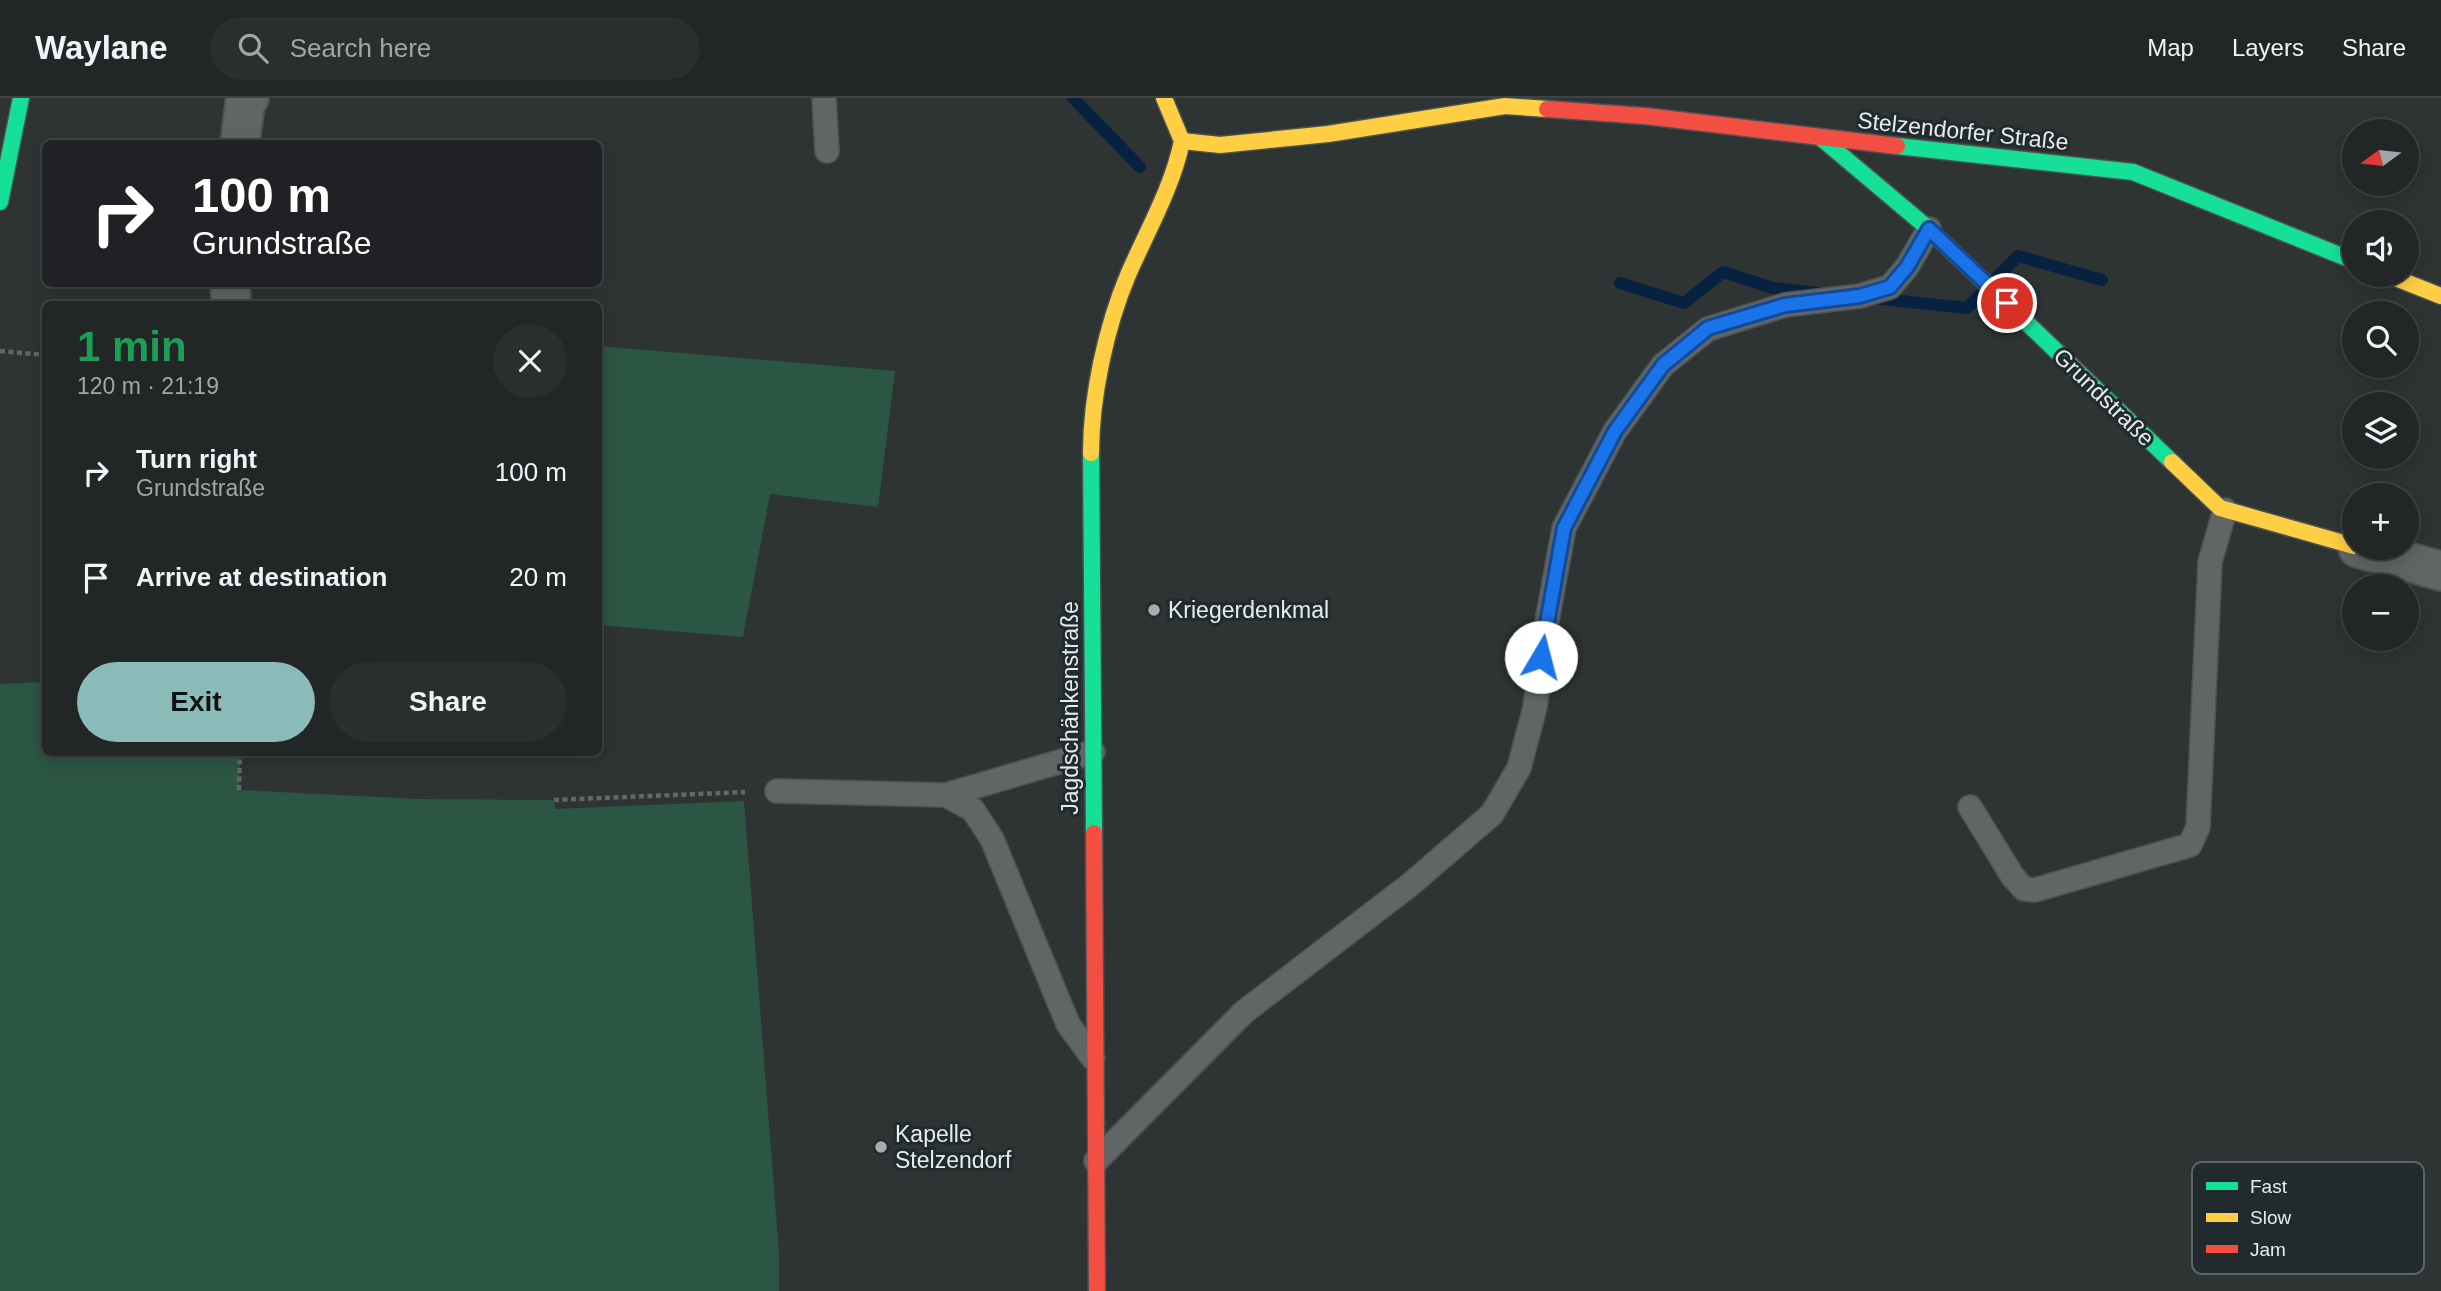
<!DOCTYPE html>
<html lang="en">
<head>
<meta charset="utf-8">
<style>
	body { margin:0; font-family:Helvetica,sans-serif; background:#2a2e2e; color:#f1f3f6; height:100vh; display:flex; flex-direction:column; font-size:26px; white-space:nowrap }
	* { box-sizing:border-box; margin:0 }
	p { font-size:23px; color:#a2a5a7 }
	.icon { flex:none; width:38px; height:38px; fill:none; stroke:currentColor; stroke-width:2; stroke-linecap:round; stroke-linejoin:round }
	.map { position:relative; flex:1; overflow:hidden }
	.drawer { position:absolute; left:42px; top:203px; width:560px; height:455px; display:flex; flex-direction:column; background:#222626; border-radius:10px; box-shadow:0 4px 18px #0003,0 0 0 2px #3f4343 }
	.drawer>* { flex:none }
	.banner { position:absolute; left:42px; top:42px; width:560px; height:147px; border-radius:10px; box-shadow:0 4px 18px #0003,0 0 0 2px #3f4343; background:#202124; color:#fff; overflow:hidden }
	.needle { width:46px; rotate:255deg }
	.controls { position:absolute; left:2342px; top:21px; display:grid; gap:14px }
	.controls a { display:grid; place-items:center; width:77px; height:77px; border-radius:50%; background:#222626; box-shadow:0 4px 18px #0003,0 0 0 2px #3f4343; font-size:35px }
	.pin { position:absolute; display:grid; place-items:center; width:60px; height:60px; color:#fff; margin:-30px; border:4px solid #fff; border-radius:50%; box-shadow:0 2px 7px #0007 }
	.me { position:absolute; width:77px; margin:-38px; rotate:8deg; stroke-linejoin:round; filter:drop-shadow(0 0 5px #0008) }
	.turn { display:flex; align-items:center; gap:24px; height:147px; padding:0 35px; font-size:32px }
	.turn .icon { width:91px; height:91px; stroke-width:2.5 }
	.turn b { display:block; font-size:49px; line-height:60px }
	.round { display:grid; place-items:center; flex:none; width:74px; height:74px; border-radius:37px; background:#2a2e2e }
	.summary { display:flex; align-items:center; justify-content:space-between; height:119px; padding:0 35px }
	h1 { font-size:42px; font-weight:600; line-height:52px; color:#1e9e55 }
	.action { display:flex; gap:14px; margin-top:auto; padding:14px 35px }
	.action a { flex:1; height:80px; border-radius:42px; background:#8bbbb9; color:#111; font-size:28px; font-weight:600; line-height:80px; text-align:center }
	.action a+a { background:#2a2e2e; color:#f1f3f6 }
	ul { padding:0; list-style:none }
	li { display:flex; align-items:center; gap:21px; height:105px; padding:0 35px }
	li div { flex:1 }
	li b { display:block; font-size:26px }
	li em { font-style:normal }
	header { display:flex; align-items:center; gap:42px; box-sizing:border-box; height:98px; padding:0 35px; background:#222626; border-bottom:2px solid #3f4343 }
	header strong { font-size:33px }
	nav { display:flex; gap:38px; margin-inline-start:auto; font-size:24px }
	.search { width:490px; height:63px; background:#2a2e2e; display:flex; align-items:center; gap:18px; box-sizing:border-box; padding:0 24px; border-radius:38px; color:#a2a5a7; font-size:26px }
	.map>svg:first-child { display:block }
	.green { fill:#2c5644 }
	.lines { fill:none; stroke-linecap:round; stroke-linejoin:round }
	.stream { stroke:#072240; stroke-width:12 }
	.lane-casing { stroke:#4c5151; stroke-width:26 }
	.street-casing { stroke:#4c5151; stroke-width:42 }
	.fast-casing { stroke:#4c5151; stroke-width:19 }
	.slow-casing { stroke:#4c5151; stroke-width:19 }
	.jam-casing { stroke:#4c5151; stroke-width:19 }
	.path { stroke:#646768; stroke-width:4.5; stroke-dasharray:5 3.5; stroke-linecap:butt }
	.lane { stroke:#616565; stroke-width:23 }
	.street { stroke:#616565; stroke-width:38 }
	.fast { stroke:#16e098; stroke-width:16 }
	.slow { stroke:#ffcf43; stroke-width:16 }
	.jam { stroke:#f24e42; stroke-width:16 }
	.route-casing { stroke:#114b97; stroke-width:18 }
	.route { stroke:#1a73e8; stroke-width:12 }
	.poi-dot { fill:#a6abac; stroke:#212a2c; stroke-width:2.5 }
	.labels { text-anchor:middle; dominant-baseline:central; stroke-width:6; stroke-linejoin:round; paint-order:stroke }
	.street-label { font-size:23px; fill:#e6eced; stroke:#212a2c }
	.poi-label { font-size:23px; fill:#e6eced; stroke:#212a2c; text-anchor:start }
	.key { fill:#212a2c; stroke:#5c6466; stroke-width:2 }
	.key-label { font-size:19px; fill:#e6eced }
</style>
</head>
<body>
<header>
<strong>Waylane</strong>
<div class="search"><svg class="icon" aria-label="search" viewBox="0 0 24 24"><circle cx="10" cy="10" r="6"/><path d="M15 15l6 6"/></svg>Search here</div>
<nav><a>Map</a><a>Layers</a><a>Share</a></nav>
</header>
<div class="map">
<svg width="2441" height="1193" viewBox="0 0 2441 1193">
	<rect width="100%" height="100%" fill="#2e3333"/>
	<!-- green -->
	<path class="green" d="M598,248l297,25 -17,136 -108,-13 -27,143 -144,-12z
		M45,584l1,70 194,1 -1,37 180,9 135,1 1,9 189,-8 35,452v38h-779v-607z"/>
	<g class="lines">
		<!-- stream -->
		<path class="stream" d="M1073,0l67,69
			M1620,185l64,20 39,-31 50,16 46,5
			M1872,200l95,10 51,-52 84,24"/>
		<!-- lane casing -->
		<g class="lane-casing">
			<path id="lane" d="M824,0l3,53
				M777,693l169,4 27,15 19,29 76,185 25,34
				M946,697l147,-43
				M1970,709l43,70 11,12 11,1 155,-45 8,-18 12,-265 15,-52
				M1096,1063l148,-149 167,-128 81,-70 27,-46 16,-61 10,-75 19,-104 51,-97 48,-66 45,-36 77,-24 75,-9 30,-9 17,-20 22,-38"/>
		</g>
		<!-- street casing -->
		<g class="street-casing">
			<path id="street" d="M240,46l5,-41 4,-5
				M230,186l1,20
				M2358,450l83,23"/>
		</g>
		<!-- fast casing -->
		<g class="fast-casing">
			<path id="fast" d="M1821,40l108,91 243,233
				M1897,48l236,26 221,89
				M0,104l21,-104
				M1091,355l3,380"/>
		</g>
		<!-- slow casing -->
		<g class="slow-casing">
			<path id="slow" d="M1164,0l18,43
				M1182,43l38,4 108,-11 177,-28 42,3
				M2388,177l53,21
				M1091,355c0,-56 15,-126 37,-178 19,-44 44,-86 54,-134
				M2172,364l48,46 134,38"/>
		</g>
		<!-- jam casing -->
		<g class="jam-casing">
			<path id="jam" d="M1547,11l98,7 252,30
				M1094,735l3,458"/>
		</g>
		<!-- path -->
		<path class="path" d="M0,253l46,4
			M239,692l1,-38
			M554,702l191,-8"/>
		<!-- lane -->
		<use href="#lane" class="lane"/>
		<!-- street -->
		<use href="#street" class="street"/>
		<!-- fast -->
		<use href="#fast" class="fast"/>
		<!-- slow -->
		<use href="#slow" class="slow"/>
		<!-- jam -->
		<use href="#jam" class="jam"/>
	</g>
	<g class="lines">
		<!-- route casing -->
		<g class="route-casing">
			<path id="route" d="M1541,559l23,-129 51,-97 48,-66 45,-37 77,-23 75,-9 30,-9 17,-20 22,-38 78,74"/>
		</g>
		<!-- route -->
		<use href="#route" class="route"/>
	</g>
	<!-- markers -->
	<g class="poi-dot">
		<circle cx="1154" cy="512" r="7"/>
		<circle cx="881" cy="1049" r="7"/>
	</g>
	<g class="labels">
		<!-- street labels -->
		<g class="street-label">
			<text transform="translate(1963 33) rotate(6)">Stelzendorfer Straße</text>
			<text transform="translate(2104 299) rotate(44)">Grundstraße</text>
			<text transform="translate(1070 610) rotate(-90)">Jagdschänkenstraße</text>
		</g>
		<!-- poi labels -->
		<g class="poi-label">
			<text x="1168" y="512">Kriegerdenkmal</text>
			<text x="895" y="1036">Kapelle<tspan x="895" dy="26">Stelzendorf</tspan></text>
		</g>
	</g>
	<!-- legend -->
	<rect x="2192" y="1064" width="232" height="112" rx="10" class="key"/>
	<rect x="2206" y="1084" width="32" height="8" fill="#16e098"/>
	<rect x="2206" y="1115" width="32" height="9" fill="#ffcf43"/>
	<rect x="2206" y="1147" width="32" height="8" fill="#f24e42"/>
	<g class="key-label">
		<text x="2250" y="1095">Fast</text>
		<text x="2250" y="1126">Slow</text>
		<text x="2250" y="1158">Jam</text>
	</g>
</svg>
<div class="controls">
<a><svg class="needle" viewBox="-14 -14 28 28"><path d="M0-13l5 13h-10z" fill="#e53935"/><path d="M0 13l5-13h-10z" fill="#a2a5a7"/></svg></a>
<a><svg class="icon" aria-label="sound" viewBox="0 0 24 24"><path d="M4 9h4l5-4v14l-5-4H4zM17 9q2 3 0 6"/></svg></a>
<a><svg class="icon" aria-label="search" viewBox="0 0 24 24"><circle cx="10" cy="10" r="6"/><path d="M15 15l6 6"/></svg></a>
<a><svg class="icon" aria-label="layers" viewBox="0 0 24 24"><path d="M12 4l9 5-9 5-9-5zM3 14l9 5 9-5"/></svg></a>
<a>+</a>
<a>−</a>
</div>
<div class="pin" style="left:2007px;top:205px;background:#d93025"><svg class="icon" aria-label="arrive" viewBox="0 0 24 24"><path d="M6 21V4h12l-3 4 3 4H6"/></svg></div>
<svg class="me" style="left:1541px;top:559px" viewBox="-20 -20 40 40"><circle r="19" fill="#fff"/><path d="M0-13L10 11 0 6-10 11z" fill="#1a73e8"/></svg>
<div class="banner">
<div class="turn"><svg class="icon" aria-label="right" viewBox="0 0 24 24"><path d="M7 20v-9h11M14 6l5 5-5 5"/></svg><div><b>100 m</b>Grundstraße</div></div>
</div>
<section class="drawer">
<div class="summary"><div><h1>1 min</h1><p>120 m · 21:19</p></div><a class="round"><svg class="icon" aria-label="close" viewBox="0 0 24 24"><path d="M6 6l12 12M18 6L6 18"/></svg></a></div>
<ul>
<li><svg class="icon" aria-label="right" viewBox="0 0 24 24"><path d="M7 20v-9h11M14 6l5 5-5 5"/></svg><div><b>Turn right</b><p>Grundstraße</p></div><em>100 m</em></li>
<li><svg class="icon" aria-label="arrive" viewBox="0 0 24 24"><path d="M6 21V4h12l-3 4 3 4H6"/></svg><div><b>Arrive at destination</b></div><em>20 m</em></li>
</ul>
<div class="action"><a>Exit</a><a>Share</a></div>
</section>
</div>
</body>
</html>
